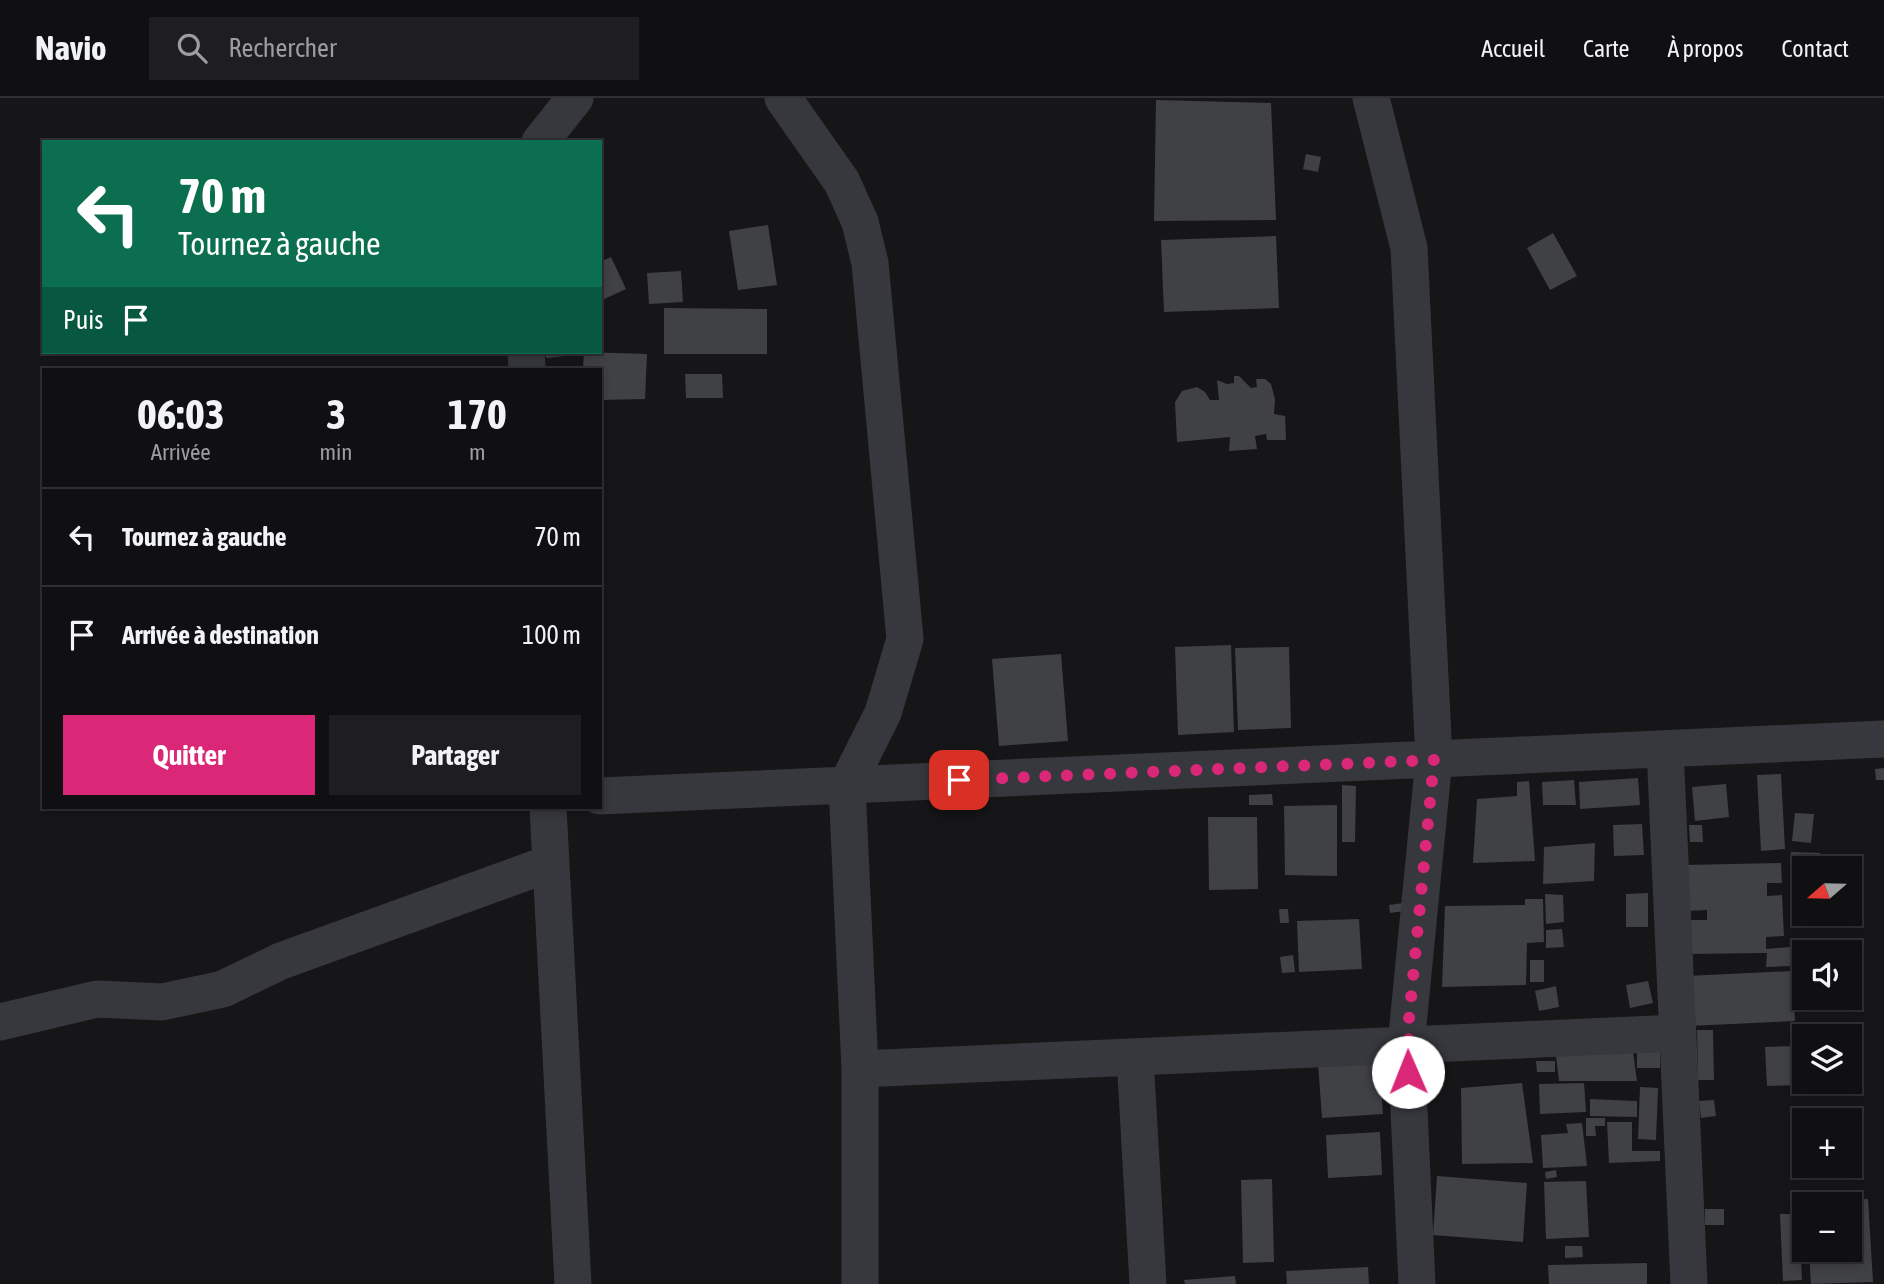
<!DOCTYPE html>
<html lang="fr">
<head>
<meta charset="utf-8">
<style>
	body { margin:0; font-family:"Asap Condensed",sans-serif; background:#1e1e20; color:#f1f3f6; height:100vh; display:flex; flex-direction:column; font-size:26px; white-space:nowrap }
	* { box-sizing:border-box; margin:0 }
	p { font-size:23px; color:#9c9d9f }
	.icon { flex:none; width:38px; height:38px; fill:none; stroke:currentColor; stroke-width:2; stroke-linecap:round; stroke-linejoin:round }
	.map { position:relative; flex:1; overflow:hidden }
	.side { position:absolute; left:42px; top:270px; width:560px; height:441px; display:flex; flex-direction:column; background:#101012; border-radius:0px; box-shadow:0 4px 10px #0003,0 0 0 2px #303032 }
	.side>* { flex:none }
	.banner { position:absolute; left:42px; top:42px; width:560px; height:214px; border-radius:0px; box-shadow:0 4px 10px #0003,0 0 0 2px #303032; background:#0b6e4f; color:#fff; overflow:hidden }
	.needle { width:46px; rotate:250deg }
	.controls { position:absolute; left:1792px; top:758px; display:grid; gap:14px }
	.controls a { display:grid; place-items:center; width:70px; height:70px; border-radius:0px; background:#101012; box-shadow:0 4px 10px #0003,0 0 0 2px #303032; font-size:35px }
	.pin { position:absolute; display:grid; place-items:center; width:60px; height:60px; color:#fff; margin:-30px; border-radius:14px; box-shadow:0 4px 10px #0006 }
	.me { position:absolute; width:77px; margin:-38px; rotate:359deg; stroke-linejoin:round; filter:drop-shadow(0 0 5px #0008) }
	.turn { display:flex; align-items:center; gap:24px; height:147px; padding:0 21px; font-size:32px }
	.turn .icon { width:91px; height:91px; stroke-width:2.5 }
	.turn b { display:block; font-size:49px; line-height:60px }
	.then { display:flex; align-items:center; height:66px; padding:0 21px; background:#0003; gap:14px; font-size:26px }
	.eta { display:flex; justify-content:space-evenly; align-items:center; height:119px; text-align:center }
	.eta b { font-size:42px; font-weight:700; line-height:49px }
	.primary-button { display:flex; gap:14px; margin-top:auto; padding:14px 21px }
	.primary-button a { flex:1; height:80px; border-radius:0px; background:#db2777; color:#fff; font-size:28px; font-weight:700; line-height:80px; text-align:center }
	.primary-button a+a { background:#1e1e20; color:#f1f3f6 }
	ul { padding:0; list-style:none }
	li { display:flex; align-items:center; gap:21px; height:98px; padding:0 21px; border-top:2px solid #303032 }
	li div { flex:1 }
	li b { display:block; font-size:26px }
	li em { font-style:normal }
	header { display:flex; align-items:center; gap:42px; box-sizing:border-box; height:98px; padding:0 35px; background:#101012; border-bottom:2px solid #303032 }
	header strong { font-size:33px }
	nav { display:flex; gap:38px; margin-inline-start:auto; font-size:24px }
	.search { width:490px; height:63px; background:#1e1e20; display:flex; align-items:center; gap:18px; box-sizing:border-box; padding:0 24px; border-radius:0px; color:#9c9d9f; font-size:26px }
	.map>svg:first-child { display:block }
	.building { fill:#404145 }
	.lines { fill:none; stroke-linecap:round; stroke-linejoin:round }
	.street { stroke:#37383d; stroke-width:37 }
	.route { stroke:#db2777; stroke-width:12; stroke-dasharray:0 21.6 }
</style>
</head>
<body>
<header>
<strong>Navio</strong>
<div class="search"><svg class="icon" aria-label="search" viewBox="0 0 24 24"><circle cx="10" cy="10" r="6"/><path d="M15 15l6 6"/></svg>Rechercher</div>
<nav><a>Accueil</a><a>Carte</a><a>À propos</a><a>Contact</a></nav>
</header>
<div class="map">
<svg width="1884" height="1186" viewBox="0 0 1884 1186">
	<rect width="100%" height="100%" fill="#161618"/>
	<!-- building -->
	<path class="building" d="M1156,2l115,3 5,117 -122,1z
		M1306,56l15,3 -3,15 -15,-3z
		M768,127l9,60 -39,5 -9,-59z
		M1553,135l24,43 -27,14 -23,-42z
		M1276,138l3,72 -115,4 -3,-72z
		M611,159l15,32 -26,12v-39z
		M681,173l2,31 -34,2 -2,-31z
		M664,210l103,1v45h-103z
		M546,254h28l1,3 -29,3z
		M584,254l63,2 -2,45 -45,1v-31h-17z
		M685,276h37l1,24h-37z
		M1234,278h5l12,12 6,-1 -1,-8h9l6,5 4,15 -1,15 11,2 1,24h-19l-1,-6 -11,2 2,13 -28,2 1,-14 -53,5 -2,-40 7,-11 15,-4 8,5 5,8h9l-2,-20 10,4 7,-1z
		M1231,547l3,87 -56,3 -3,-88z
		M1289,549l2,81 -53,2 -3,-82z
		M1061,556l7,87 -69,5 -7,-87z
		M1884,670v12h-8l-1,-11z
		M1781,676l4,75 -24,2 -4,-76z
		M1638,680l2,27 -60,4 -1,-27z
		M1574,682l2,25h-33l-1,-23z
		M1529,683l6,80 -62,2 4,-64 40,-3v-14z
		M1726,686l3,33 -34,4 -3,-34z
		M1342,687l14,1 -1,56h-13z
		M1272,696l1,11h-24v-10z
		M1337,707v71l-52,-1 -1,-69z
		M1795,715l19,1 -3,29 -19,-2z
		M1208,719h49l1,72 -49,1z
		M1642,726l2,31 -30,1 -1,-31z
		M1689,727h13l1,17h-13z
		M1595,745l-1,38 -51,3 1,-37z
		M1791,754l29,1 1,15h-17v31h-12z
		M1781,765l1,20h-15v13l15,-1 2,41 -18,1v12l24,-2 2,19 -26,1 1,-14 -80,1 -1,-34h21v-10l-21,1 -1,-46z
		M1648,795v34h-22v-33z
		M1545,796l18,1 1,27 -18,2z
		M1525,801h18l1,43 -17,1 -1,42 -84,2 3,-81 80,-1z
		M1411,804l1,8 -22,3 -1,-8z
		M1279,811h9l1,14h-9z
		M1359,821l3,50 -63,3 -2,-51z
		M1562,831l2,18 -18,1v-18z
		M1293,857l2,17 -13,1 -2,-16z
		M1530,862h14v22h-14z
		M1792,873l3,50 -107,5 -2,-50z
		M1648,883l5,22 -23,5 -4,-23z
		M1556,888l3,21 -20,4 -4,-20z
		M1697,932h16l1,50h-16z
		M1796,948l1,39 -30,1 -2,-39z
		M1660,949v21h-23v-20z
		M1633,954l4,29h-78l-3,-25z
		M1379,961l4,55 -61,4 -4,-55z
		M1536,963h19v11h-18z
		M1522,985l11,80 -71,1 -1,-76z
		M1584,985l2,29 -46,2 -1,-30z
		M1640,989l18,1 -2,52 -18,-1z
		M1590,1001l47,2v16l-47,-1z
		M1714,1002l2,16 -15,2 -2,-17z
		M1586,1020h19v8h-10l1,10h-10z
		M1607,1024h25v29h28v10l-51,2z
		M1582,1025l5,43 -44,2 -2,-33 27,-2 -2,-9z
		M1380,1034l2,43 -54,3 -2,-43z
		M1556,1072l1,7 -11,2 -1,-7z
		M1437,1078l90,7 -4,59 -90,-7z
		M1272,1081l2,83 -31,1 -2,-83z
		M1586,1083l3,56 -43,2 -2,-57z
		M1868,1101l5,83 -62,2 -2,-34h41v-46h-43v-2z
		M1705,1111h19v16h-19z
		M1780,1116h19l3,66 -19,1z
		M1565,1148h17l1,11 -18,1z
		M1647,1165v21h-98l-1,-19z
		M1368,1169l1,17h-82l-1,-13z
		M1235,1178l1,8h-51l-1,-4z"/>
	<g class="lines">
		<!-- street -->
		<path class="street" d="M783,0l59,84 18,40 10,41 35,376 -22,74 -36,72 13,284v215
			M1371,0l38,150 25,511 -28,286 11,239
			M540,44l35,-44
			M526,254l1,17
			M1665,651l24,535
			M600,698l1284,-57
			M548,709l25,477
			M0,924l97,-23 65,3 61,-13 58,-28 270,-98
			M1135,959l13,227
			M860,971l818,-36"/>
	</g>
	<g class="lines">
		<!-- route -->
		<path class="route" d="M959,682l475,-20 -25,259 -1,53"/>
	</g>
</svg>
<div class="controls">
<a><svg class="needle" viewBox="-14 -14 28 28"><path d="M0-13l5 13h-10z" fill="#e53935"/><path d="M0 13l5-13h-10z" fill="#9c9d9f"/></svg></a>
<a><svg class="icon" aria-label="sound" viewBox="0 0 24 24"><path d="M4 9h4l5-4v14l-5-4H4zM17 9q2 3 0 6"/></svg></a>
<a><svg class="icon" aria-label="layers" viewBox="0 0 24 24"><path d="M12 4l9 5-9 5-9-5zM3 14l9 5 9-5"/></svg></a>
<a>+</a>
<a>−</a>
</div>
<div class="pin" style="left:959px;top:682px;background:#d93025"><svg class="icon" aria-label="arrive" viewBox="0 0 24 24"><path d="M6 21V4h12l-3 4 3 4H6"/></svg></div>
<svg class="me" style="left:1408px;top:974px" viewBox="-20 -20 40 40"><circle r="19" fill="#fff"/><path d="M0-13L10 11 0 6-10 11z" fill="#db2777"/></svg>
<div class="banner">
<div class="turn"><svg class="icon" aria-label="left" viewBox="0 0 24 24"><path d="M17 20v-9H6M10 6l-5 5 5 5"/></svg><div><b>70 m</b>Tournez à gauche</div></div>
<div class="then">Puis<svg class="icon" aria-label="arrive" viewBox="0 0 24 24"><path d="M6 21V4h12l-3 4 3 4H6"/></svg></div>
</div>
<section class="side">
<div class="eta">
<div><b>06:03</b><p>Arrivée</p></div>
<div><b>3</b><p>min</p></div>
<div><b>170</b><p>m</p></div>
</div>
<ul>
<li><svg class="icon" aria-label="left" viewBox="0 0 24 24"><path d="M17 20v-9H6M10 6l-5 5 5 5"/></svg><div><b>Tournez à gauche</b></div><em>70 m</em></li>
<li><svg class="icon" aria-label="arrive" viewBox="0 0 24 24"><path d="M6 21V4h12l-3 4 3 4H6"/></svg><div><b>Arrivée à destination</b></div><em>100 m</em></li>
</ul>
<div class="primary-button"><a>Quitter</a><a>Partager</a></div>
</section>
</div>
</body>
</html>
